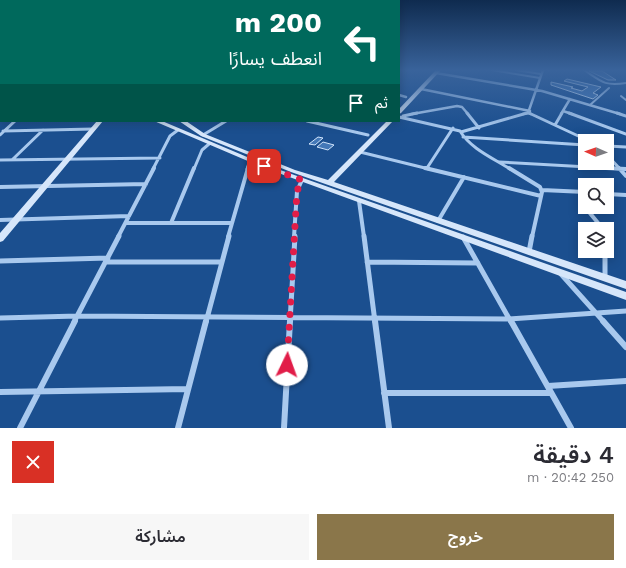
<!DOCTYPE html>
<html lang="ar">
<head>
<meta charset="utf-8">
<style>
	body { margin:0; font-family:"Work Sans","Noto Sans Arabic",sans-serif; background:#f7f7f7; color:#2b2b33; direction:rtl; height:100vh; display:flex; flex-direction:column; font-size:15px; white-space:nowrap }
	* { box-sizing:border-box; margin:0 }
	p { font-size:13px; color:#7c7c81 }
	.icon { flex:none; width:22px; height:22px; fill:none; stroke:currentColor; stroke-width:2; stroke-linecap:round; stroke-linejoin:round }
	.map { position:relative; height:428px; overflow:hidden; direction:ltr }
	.sheet { display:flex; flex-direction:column; background:#fff; flex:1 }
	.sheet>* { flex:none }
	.banner { position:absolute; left:0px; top:0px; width:400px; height:122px; box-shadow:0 2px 10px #0003; direction:rtl; background:#00695c; color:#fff; overflow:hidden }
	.needle { width:26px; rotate:272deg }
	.buttons { position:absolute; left:578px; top:134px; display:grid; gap:8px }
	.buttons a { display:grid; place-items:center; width:36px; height:36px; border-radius:0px; background:#fff; box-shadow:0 2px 10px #0003; font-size:20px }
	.pin { position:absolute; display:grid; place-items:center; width:34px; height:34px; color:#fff; margin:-17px; border-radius:8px; box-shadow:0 2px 6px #0006 }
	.me { position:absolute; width:44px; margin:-22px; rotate:3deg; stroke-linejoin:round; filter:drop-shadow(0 0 3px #0008) }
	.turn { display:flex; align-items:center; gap:14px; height:84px; padding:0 12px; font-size:18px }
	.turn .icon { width:52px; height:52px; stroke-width:2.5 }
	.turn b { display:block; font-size:28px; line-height:34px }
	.then { display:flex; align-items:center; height:38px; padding:0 12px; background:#0003; gap:8px; font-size:15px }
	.round { display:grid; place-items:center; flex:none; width:42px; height:42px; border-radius:0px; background:#f7f7f7 }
	.summary { display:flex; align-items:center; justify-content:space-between; height:68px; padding:0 12px }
	h1 { font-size:24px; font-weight:600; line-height:30px }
	.cta { display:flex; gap:8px; margin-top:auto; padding:8px 12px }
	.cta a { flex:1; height:46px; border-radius:0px; background:#8a764a; color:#fff; font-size:16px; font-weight:600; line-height:46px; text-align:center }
	.cta a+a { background:#f7f7f7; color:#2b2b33 }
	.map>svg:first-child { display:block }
	.building { fill:#4478b7; stroke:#cfe3fa }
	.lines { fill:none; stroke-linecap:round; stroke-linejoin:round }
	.lane { stroke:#a9c9ee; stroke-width:2 }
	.street-far4 { stroke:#a9c9ee; stroke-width:2.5 }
	.street-far3 { stroke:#a9c9ee; stroke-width:3 }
	.street-far2 { stroke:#a9c9ee; stroke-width:4 }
	.street-far1 { stroke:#a9c9ee; stroke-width:5 }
	.street { stroke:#a9c9ee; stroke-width:6 }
	.secondary { fill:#d6e6fa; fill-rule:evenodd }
	.route { stroke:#e11d48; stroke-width:7; stroke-dasharray:0 12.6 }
</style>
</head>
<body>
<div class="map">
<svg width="626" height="428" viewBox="0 0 626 428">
	<rect width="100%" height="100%" fill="#1b4f8f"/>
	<!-- building -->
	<path class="building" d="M589,71h13l14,9h-8z
		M567,79l34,8 -8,6 5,2 -5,4 -42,-14v-3l22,5 -2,1 11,3 6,-4 -24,-6z
		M318,137l5,1 -8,7 -6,-1z
		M323,142l11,3 -6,5 -11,-3z"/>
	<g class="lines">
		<!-- lane -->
		<path class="lane" d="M492,70l48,8
			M516,70l25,4
			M584,70c18,12 20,16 42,13
			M621,96l5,4
			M590,105l19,-17"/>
		<!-- street-far4 -->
		<path class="street-far4" d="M436,73l106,18 78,23
			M421,89l109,22
			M399,95l7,2
			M563,111l9,3
			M528,113l3,1
			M412,114l45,-8 5,1 6,7
			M523,114l5,-1 15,-43
			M561,114l9,-15"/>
		<!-- street-far3 -->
		<path class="street-far3" d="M467,113l12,15
			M529,113l60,28
			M569,113l57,21
			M617,113l9,3
			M403,116l14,-3
			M399,117l61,14c11,18 33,27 50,38
			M307,121l61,14
			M555,125l7,-12
			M3,131l90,-2
			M461,132l66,-19
			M0,135l15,-14
			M203,135l23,-14
			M463,137l122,8
			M607,146l19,1
			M360,152l69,17
			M607,155l13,14
			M13,159l30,-29
			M0,160l160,-2
			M499,162l125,7
			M427,168l26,-40
			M153,169l17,-33 8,-6
			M194,169l8,-19 7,-6
			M247,169l3,-9"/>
		<!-- street-far2 -->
		<path class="street-far2" d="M425,168l116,28
			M509,168l31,19 2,5 -10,45
			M606,168l20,1
			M619,168l7,8
			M0,187l146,-3
			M542,190l43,2
			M607,194l19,1
			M359,201l5,36
			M589,212l14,17
			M0,220l129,-4
			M438,221l26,-44
			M126,223h106
			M171,223l23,-55
			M118,237l36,-69
			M228,237l20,-69
			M294,237l3,-46 5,-11"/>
		<!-- street-far1 -->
		<path class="street-far1" d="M364,236l11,86
			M463,237l48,85
			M605,251v27
			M529,252l3,-16
			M0,261l108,-3
			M106,262h115
			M367,262l111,1
			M561,274l43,48
			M0,318l78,-2 431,3 117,-8
			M74,322l45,-86
			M206,322l23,-86
			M290,322l5,-86"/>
		<!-- street -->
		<path class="street" d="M375,321l14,107
			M511,321l60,107
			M603,321l23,26
			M548,386l78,-5
			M0,392l188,-3
			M384,393h167
			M20,428l55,-107
			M178,428l28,-107
			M284,428l6,-107"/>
		<!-- secondary -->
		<path class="secondary" d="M436,70h5l-40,43 -2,1v-5z
			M0,101h1v4h-1z
			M97,121h6l-100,120 -3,1v-9z
			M154,121h8l104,44 360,127v8l-364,-133z
			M179,121h7l19,13 90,36 33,10 59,-59h6l-59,61 292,99v8l-335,-117 -90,-36z"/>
	</g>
	<!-- sky -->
	<linearGradient id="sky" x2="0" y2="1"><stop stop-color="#0f2b4f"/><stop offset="0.54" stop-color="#39639b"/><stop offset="1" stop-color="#39639b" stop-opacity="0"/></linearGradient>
	<rect width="626" height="130" fill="url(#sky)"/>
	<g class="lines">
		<!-- route -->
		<path class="route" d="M264,166l38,14 -5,11 -10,174"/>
	</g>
</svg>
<div class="buttons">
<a><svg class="needle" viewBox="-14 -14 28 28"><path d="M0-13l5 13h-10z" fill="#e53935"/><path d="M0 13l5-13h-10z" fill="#7c7c81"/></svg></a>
<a><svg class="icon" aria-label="search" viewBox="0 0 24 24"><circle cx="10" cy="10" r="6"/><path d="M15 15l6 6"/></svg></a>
<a><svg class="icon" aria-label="layers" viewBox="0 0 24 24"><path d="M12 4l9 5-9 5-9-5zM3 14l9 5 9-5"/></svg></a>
</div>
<div class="pin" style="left:264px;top:166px;background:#d93025"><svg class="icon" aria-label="arrive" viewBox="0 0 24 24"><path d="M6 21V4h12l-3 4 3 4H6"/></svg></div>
<svg class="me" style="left:287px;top:365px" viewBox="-20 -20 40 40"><circle r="19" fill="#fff"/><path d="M0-13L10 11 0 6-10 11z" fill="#e11d48"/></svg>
<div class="banner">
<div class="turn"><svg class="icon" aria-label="left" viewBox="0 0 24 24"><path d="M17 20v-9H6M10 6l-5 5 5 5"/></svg><div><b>200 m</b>انعطف يسارًا</div></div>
<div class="then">ثم<svg class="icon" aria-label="arrive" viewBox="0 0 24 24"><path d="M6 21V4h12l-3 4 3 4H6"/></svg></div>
</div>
</div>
<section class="sheet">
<div class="summary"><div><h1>4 دقيقة</h1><p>250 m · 20:42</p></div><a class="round" style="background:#d93025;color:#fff"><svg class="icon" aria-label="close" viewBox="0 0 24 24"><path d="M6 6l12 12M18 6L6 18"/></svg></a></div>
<div class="cta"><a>خروج</a><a>مشاركة</a></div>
</section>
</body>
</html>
